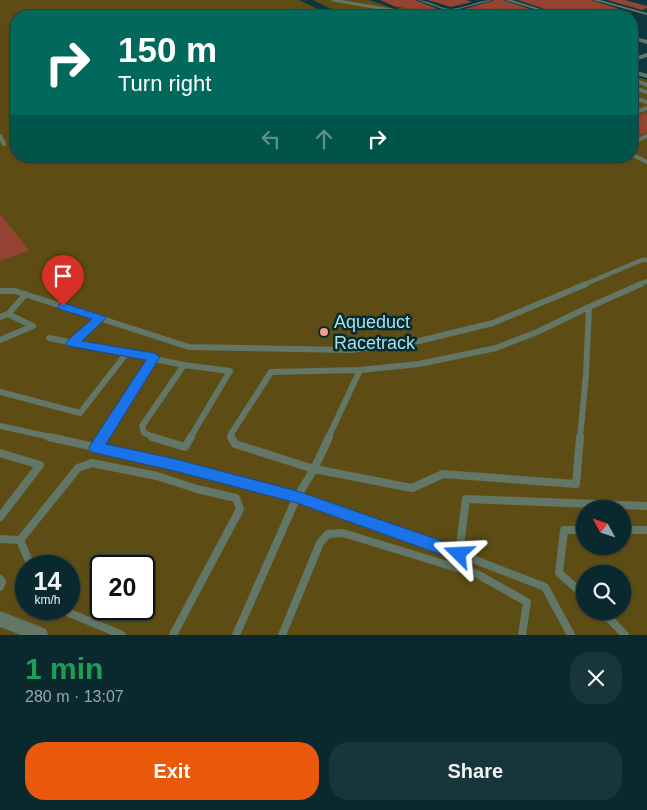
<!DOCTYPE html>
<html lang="en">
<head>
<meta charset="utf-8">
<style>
	body { margin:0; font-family:Helvetica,sans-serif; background:#18353b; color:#f1f3f6; height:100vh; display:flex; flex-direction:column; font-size:19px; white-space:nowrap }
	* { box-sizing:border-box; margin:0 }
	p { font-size:16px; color:#99a6aa }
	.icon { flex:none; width:28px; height:28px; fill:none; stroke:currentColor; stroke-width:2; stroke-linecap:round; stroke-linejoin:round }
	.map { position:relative; height:635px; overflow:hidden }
	.side { display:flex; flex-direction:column; background:#0a292f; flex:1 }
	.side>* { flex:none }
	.hud { position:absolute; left:10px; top:10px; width:628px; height:152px; border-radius:20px; box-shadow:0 1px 4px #0004,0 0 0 1px #2a454b; background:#00695c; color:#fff; overflow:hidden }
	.needle { width:32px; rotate:310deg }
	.controls { position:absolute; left:576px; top:500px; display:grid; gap:10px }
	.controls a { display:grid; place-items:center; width:55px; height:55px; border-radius:50%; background:#0a292f; box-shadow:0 1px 4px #0004,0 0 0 1px #2a454b; font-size:25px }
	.speed { position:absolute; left:15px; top:555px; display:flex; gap:10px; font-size:25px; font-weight:700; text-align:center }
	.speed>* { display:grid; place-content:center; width:65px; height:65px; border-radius:50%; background:#0a292f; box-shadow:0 1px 4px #0004,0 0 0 1px #2a454b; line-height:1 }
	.speed small { font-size:12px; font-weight:400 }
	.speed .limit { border:2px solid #111; border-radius:8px; background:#fff; color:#111 }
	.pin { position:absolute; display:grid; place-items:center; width:42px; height:42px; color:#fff; margin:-51px -21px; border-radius:50% 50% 50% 0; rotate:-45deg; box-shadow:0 0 5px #0007 }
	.pin .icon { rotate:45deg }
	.me { position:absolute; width:55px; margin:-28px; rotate:291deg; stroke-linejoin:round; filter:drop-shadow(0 0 4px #0008) }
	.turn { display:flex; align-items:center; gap:18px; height:105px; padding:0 25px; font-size:22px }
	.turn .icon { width:65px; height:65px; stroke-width:2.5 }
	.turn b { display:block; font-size:35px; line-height:42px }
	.lanes { display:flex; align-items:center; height:48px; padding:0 25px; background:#0003; justify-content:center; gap:25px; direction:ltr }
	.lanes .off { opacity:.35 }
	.round { display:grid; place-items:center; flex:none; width:52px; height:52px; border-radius:20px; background:#18353b }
	.head { display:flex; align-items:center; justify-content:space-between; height:85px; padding:0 25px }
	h1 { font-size:30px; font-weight:600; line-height:38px; color:#1e9e55 }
	.action { display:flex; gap:10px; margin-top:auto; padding:10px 25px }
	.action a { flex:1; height:58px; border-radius:20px; background:#ea580c; color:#fff; font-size:20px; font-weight:600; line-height:58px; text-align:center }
	.action a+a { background:#18353b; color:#f1f3f6 }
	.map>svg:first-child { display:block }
	.green { fill:#5d4d14; fill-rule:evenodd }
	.building { fill:#954333 }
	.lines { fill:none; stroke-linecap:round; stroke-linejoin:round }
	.lane-far4 { stroke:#627767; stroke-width:3 }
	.lane-far3 { stroke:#627767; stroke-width:4 }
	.lane-far2 { stroke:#627767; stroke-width:4.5 }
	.lane-far1 { stroke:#627767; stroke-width:6 }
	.lane { stroke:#627767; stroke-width:8 }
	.street { fill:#627767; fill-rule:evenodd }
	.route { fill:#1a73e8; stroke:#114b97 }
	.poi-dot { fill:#f49d8b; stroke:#012d35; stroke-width:2 }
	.labels { text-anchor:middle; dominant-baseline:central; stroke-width:5; stroke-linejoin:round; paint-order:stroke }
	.poi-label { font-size:18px; fill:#b8dce4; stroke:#012d35; text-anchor:start }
</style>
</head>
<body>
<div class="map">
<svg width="647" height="635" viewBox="0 0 647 635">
	<rect width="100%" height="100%" fill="#0d373f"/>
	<!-- green -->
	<path class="green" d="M0,0h299l33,16h-316v140h615v-81l16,5v555h-647zM585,509h37v37h-37zM26,566h43v43h-43zM101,566h43v43h-43zM585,574h37v37h-37z
		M313,0h56l26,9 26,-5 37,12h-112z"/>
	<!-- building -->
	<path class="building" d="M380,0h35l33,13 -52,-6z
		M428,0h38l6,2 -21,5z
		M495,0h8l48,16h-80l-10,-6z
		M518,0h73l41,13 -11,3h-56z
		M607,0h18l22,6v2l-5,2z
		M645,113l2,1v18l-16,6v-20z
		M0,214l29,36 -29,11z"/>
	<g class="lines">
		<!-- lane-far4 -->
		<path class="lane-far4" d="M333,0l64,11 50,5"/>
		<!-- lane-far3 -->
		<path class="lane-far3" d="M631,79l16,6
			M631,87l16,5
			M631,97l16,5
			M631,114l16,-6
			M0,136l4,8
			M631,143l16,-7
			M631,154l16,8"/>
		<!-- lane-far2 -->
		<path class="lane-far2" d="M583,285l59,-25h5
			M638,285l9,-4"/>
		<!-- lane-far1 -->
		<path class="lane-far1" d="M0,291h15l174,56 162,3 68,-9 74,-18 93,-39
			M589,307l52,-23
			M8,314l25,12
			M0,317l8,-3 18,-20
			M49,338l135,27
			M0,340l33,-14
			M72,343l28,-25
			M184,365l46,6 -40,67
			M360,370l59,-6 77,-16 41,-16 52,-25 -3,67 -6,64
			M0,392l80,21 46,-59
			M0,426l55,12
			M102,438l52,-81
			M156,438l-12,-5 -2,-7 42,-61
			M231,438v-4l40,-62 89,-2
			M328,438l32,-68"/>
		<!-- lane -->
		<path class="lane" d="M49,437l126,28 122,32 17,-28
			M152,437l33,10 6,-10
			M231,437l4,7 79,25
			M96,448l7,-11
			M0,453l40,12 -40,52
			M314,469l98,19 31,-14 133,10 4,-47
			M314,469l15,-32
			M585,530h-21l-5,43 26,23
			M622,530h25
			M0,539l20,1
			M459,554l7,-55 181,7
			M31,566l-11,-26 58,-72 14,-5 65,13 40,13 39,9 4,11 -67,126
			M0,579l2,2 -2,6
			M60,609l62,26
			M602,611l23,24
			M236,635l61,-138 129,44 119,46 26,48
			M282,635l38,-92 8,-9 15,-1 134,41 50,28 -5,33"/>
		<!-- street -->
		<path class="street" d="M417,0c12,0 23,9 34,9 14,-1 28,-9 42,-9l-38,10 14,6h-6z
			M505,0h7l51,16h-6z
			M593,0h7l47,13v2z
			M631,36l16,4v4l-16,-5z
			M647,53v4l-16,5v-4z
			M631,69l16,5v4l-16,-5z
			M0,611l46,18 2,6h-27l-21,-8z"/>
	</g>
	<!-- route -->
	<path class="route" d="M63,303l41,13 2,2 -24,23 72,12 6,4 -54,87 69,15 122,32 168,58 2,5 -2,5 -6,2 -162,-58 -122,-32 -84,-19 -2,-4 2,-4 55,-84 -78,-14 -2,-3 2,-3 24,-21 -33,-10 -1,-3 1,-2z"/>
	<!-- markers -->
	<circle class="poi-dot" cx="324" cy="332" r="5"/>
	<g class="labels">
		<!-- poi labels -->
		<g class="poi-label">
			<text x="334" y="322">Aqueduct<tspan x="334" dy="21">Racetrack</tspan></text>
		</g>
	</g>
</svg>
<div class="controls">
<a><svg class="needle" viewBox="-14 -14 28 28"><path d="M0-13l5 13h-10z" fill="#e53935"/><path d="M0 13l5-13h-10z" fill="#99a6aa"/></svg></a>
<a><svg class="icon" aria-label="search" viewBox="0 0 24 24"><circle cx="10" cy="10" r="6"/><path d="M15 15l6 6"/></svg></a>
</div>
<div class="speed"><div>14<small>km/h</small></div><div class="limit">20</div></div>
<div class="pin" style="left:63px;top:306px;background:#d93025"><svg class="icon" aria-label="arrive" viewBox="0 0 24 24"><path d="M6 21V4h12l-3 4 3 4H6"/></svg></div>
<svg class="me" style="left:459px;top:554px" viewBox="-20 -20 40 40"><path d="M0-17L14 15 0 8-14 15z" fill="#1a73e8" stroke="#fff" stroke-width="4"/></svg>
<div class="hud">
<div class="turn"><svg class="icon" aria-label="right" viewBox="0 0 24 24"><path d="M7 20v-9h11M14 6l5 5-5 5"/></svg><div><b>150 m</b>Turn right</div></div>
<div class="lanes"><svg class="icon off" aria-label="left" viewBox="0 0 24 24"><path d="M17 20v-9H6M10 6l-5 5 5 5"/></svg><svg class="icon off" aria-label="ahead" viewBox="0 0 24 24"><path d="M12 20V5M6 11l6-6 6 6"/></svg><svg class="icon" aria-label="right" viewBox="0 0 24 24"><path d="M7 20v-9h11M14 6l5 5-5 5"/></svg></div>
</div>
</div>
<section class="side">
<div class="head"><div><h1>1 min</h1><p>280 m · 13:07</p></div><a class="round"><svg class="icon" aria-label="close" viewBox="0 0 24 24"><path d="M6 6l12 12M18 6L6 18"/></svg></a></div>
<div class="action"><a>Exit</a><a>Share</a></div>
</section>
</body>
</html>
